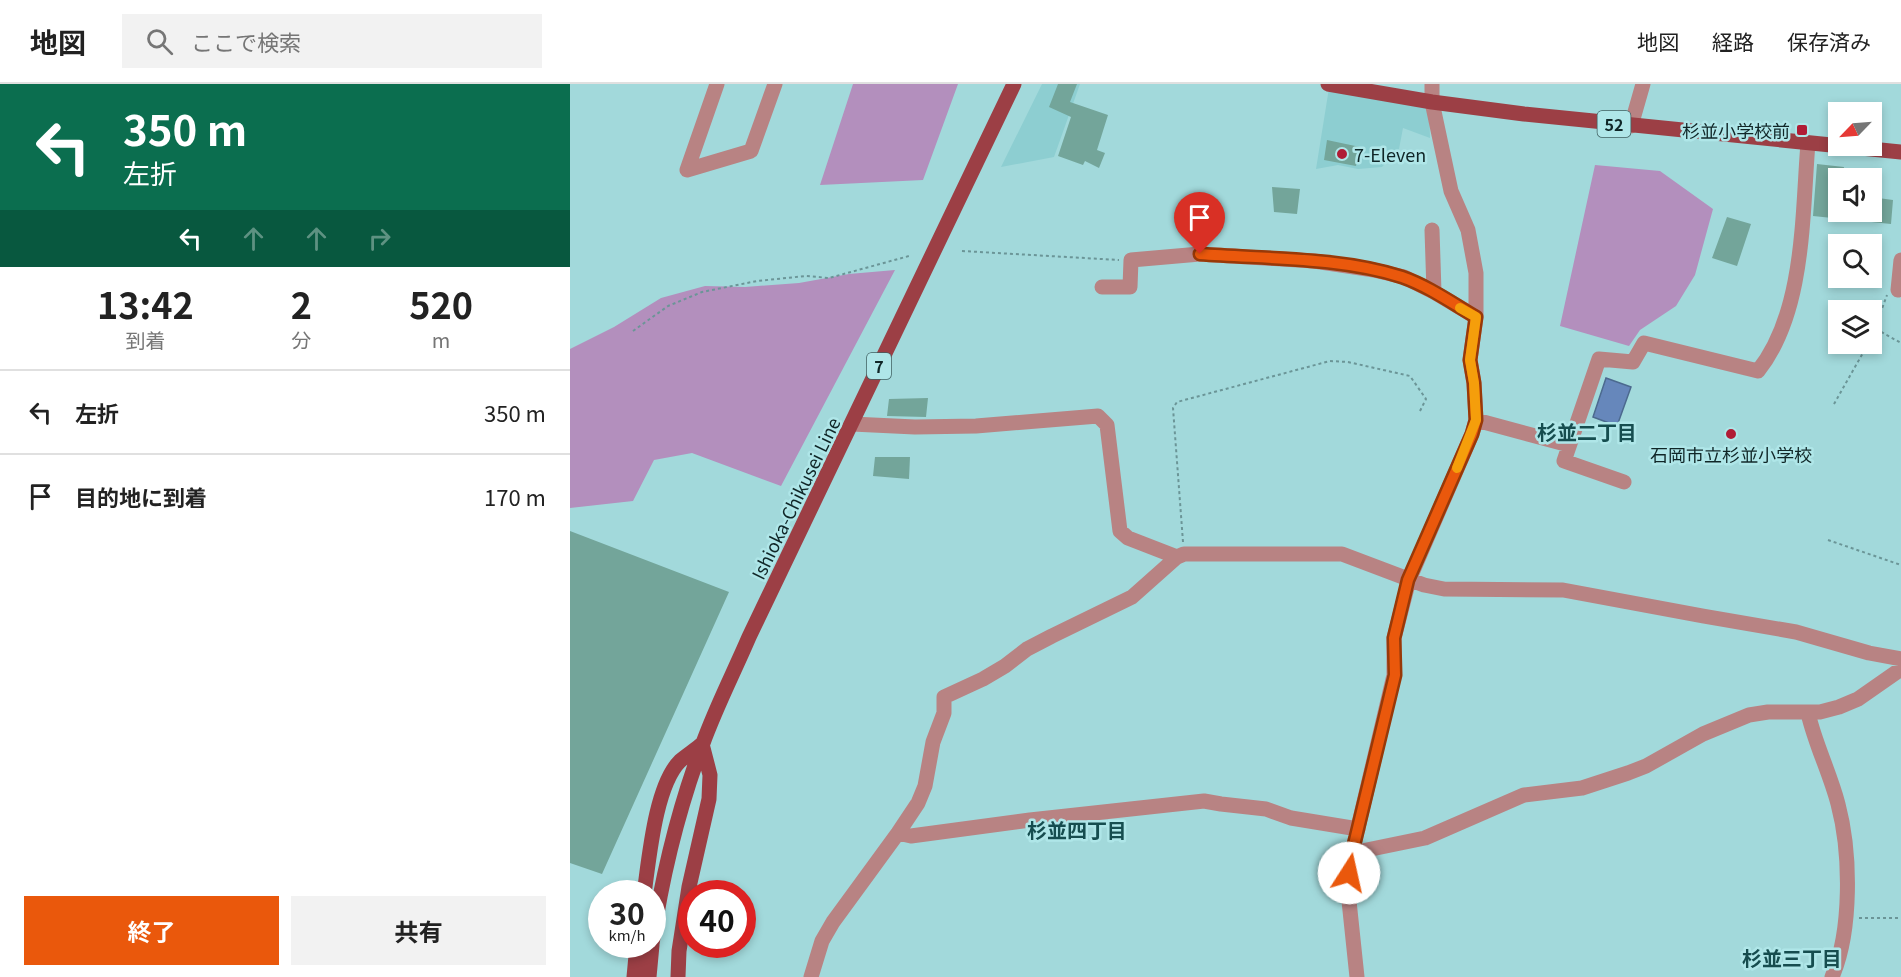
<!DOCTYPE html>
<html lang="ja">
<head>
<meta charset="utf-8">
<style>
	body { margin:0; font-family:Georgia,"Noto Sans JP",serif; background:#f2f2f2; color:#222; height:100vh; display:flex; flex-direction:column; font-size:22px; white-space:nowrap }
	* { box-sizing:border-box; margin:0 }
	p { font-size:20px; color:#767676 }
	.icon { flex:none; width:33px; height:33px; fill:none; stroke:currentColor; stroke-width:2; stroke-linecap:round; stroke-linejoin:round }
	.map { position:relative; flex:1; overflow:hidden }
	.drawer { display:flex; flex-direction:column; background:#fff; width:570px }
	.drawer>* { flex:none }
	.hud { background:#0b6e4f; color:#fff; overflow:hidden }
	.needle { width:39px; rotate:245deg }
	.buttons { position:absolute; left:1258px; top:18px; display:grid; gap:12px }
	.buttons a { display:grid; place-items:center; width:54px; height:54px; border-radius:0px; background:#fff; box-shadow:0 3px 9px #0003; font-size:30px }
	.speed { position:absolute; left:18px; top:796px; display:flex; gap:12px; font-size:30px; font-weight:700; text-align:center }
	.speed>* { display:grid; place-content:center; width:78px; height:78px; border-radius:50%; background:#fff; box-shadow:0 3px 9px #0003; line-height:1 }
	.speed small { font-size:15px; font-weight:400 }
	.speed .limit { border:9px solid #d22; background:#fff; color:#111 }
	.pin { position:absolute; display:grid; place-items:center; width:51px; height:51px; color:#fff; margin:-62px -26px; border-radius:50% 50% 50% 0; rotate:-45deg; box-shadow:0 0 6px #0007 }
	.pin .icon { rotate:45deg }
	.me { position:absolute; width:66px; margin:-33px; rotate:10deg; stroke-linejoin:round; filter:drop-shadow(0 0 4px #0008) }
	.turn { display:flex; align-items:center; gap:21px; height:126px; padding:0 24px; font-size:27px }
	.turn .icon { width:78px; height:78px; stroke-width:2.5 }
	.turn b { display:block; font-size:42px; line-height:51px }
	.lanes { display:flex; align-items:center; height:57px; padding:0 24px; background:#0003; justify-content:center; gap:30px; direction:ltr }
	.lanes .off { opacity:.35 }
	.eta { display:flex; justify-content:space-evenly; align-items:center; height:102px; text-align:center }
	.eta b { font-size:36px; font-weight:700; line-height:42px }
	.cta { display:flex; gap:12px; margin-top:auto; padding:12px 24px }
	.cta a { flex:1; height:69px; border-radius:0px; background:#ea580c; color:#fff; font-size:24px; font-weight:700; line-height:69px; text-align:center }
	.cta a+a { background:#f2f2f2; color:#222 }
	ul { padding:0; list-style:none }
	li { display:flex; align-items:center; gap:18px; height:84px; padding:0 24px; border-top:2px solid #e0e0e0 }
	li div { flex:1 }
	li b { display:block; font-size:22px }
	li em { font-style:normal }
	header { display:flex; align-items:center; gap:36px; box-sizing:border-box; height:84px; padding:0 30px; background:#fff; border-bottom:2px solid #e0e0e0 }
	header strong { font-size:28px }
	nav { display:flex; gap:33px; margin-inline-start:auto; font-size:21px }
	.search { width:420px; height:54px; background:#f2f2f2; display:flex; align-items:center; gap:15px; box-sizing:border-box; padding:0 21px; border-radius:0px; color:#767676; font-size:22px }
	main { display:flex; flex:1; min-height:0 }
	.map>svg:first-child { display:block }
	.built { fill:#8dced1 }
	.green { fill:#b38fbd }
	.water { fill:#6687bb; stroke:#4c6a8f; stroke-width:1.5 }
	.building { fill:#73a59a }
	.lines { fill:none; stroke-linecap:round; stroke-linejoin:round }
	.path { stroke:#6b9597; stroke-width:2; stroke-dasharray:3 3; stroke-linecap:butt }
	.minor { stroke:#b88383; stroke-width:15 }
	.major { stroke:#9c3f45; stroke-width:15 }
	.route-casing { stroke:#983908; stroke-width:15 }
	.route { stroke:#ea580c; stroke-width:10 }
	.slow { stroke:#f59e0b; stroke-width:10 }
	.poi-dot { fill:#b01c35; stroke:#afe6e8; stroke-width:2 }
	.labels { text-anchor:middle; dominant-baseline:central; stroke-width:5; stroke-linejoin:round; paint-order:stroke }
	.shield { fill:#afe6e8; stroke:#406061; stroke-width:1.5 }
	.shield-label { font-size:16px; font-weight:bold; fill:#102627 }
	.poi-label { font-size:18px; fill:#102627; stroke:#afe6e8; text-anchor:end }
	.street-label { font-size:18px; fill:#102627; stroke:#afe6e8 }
	.neighbourhood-label { font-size:20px; font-weight:bold; fill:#164d4f; stroke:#afe6e8 }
</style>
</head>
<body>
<header>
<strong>地図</strong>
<div class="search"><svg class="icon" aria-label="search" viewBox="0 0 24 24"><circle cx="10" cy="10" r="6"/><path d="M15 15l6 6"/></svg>ここで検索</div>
<nav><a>地図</a><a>経路</a><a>保存済み</a></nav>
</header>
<main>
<section class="drawer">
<div class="hud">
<div class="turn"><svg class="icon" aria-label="left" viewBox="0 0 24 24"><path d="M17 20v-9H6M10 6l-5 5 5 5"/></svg><div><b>350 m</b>左折</div></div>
<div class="lanes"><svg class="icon" aria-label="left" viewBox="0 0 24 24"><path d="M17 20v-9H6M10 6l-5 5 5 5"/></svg><svg class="icon off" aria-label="ahead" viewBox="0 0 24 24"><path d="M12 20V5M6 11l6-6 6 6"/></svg><svg class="icon off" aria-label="ahead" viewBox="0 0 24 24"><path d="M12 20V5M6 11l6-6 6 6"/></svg><svg class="icon off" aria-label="right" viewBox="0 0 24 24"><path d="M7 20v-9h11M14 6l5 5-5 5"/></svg></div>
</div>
<div class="eta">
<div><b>13:42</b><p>到着</p></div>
<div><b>2</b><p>分</p></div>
<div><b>520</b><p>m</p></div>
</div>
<ul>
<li><svg class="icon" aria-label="left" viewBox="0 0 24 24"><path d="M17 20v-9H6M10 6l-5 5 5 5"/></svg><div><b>左折</b></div><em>350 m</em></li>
<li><svg class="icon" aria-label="arrive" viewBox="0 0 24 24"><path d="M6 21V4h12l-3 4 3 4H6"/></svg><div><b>目的地に到着</b></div><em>170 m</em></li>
</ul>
<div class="cta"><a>終了</a><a>共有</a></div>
</section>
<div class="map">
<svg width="1331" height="893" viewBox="0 0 1331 893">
	<rect width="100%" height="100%" fill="#a2d9db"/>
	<!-- built -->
	<path class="built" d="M472,0h38l-26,73 -53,10z
		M759,4l100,17 1,33 -27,-10 -4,21 -17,18 -24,2 -20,-4 -22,4z"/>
	<!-- green -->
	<path class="green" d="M283,0h105l-35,96 -103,5z
		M1025,81l65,6 53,38 -18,66 -19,31 -36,24 -11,16 -69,-20z
		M325,186l-114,216 -89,-33 -38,7 -21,41 -63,7v-159l44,-22 47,-29 44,-12 40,1 54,-4 50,-9z"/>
	<!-- water -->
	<path class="water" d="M1036,294l25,9 -14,39 -24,-9z"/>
	<!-- building -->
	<path class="building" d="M488,0h19l-7,18 38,13 -11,35 8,3 -6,15 -14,-7 -2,4 -25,-9 13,-39 -22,-10z
		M757,56l33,7 -4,19 -32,-6z
		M1247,80l27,3 -1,11h-4v34h33v-11h6v-3l15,2 -2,24 -78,-8z
		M702,103l28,2 -3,25 -23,-2z
		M1157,133l24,7 -14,42 -25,-8z
		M358,314l-2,19 -39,-1 2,-17z
		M305,373h35l-1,22 -36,-3z
		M0,447l159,61 -127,282 -32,-11z"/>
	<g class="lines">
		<!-- path -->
		<path class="path" d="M392,167l157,9
			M1306,245l25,14
			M63,247l35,-25 34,-14 55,-11 49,-5 23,2 80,-22
			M1302,252l15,-41
			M1264,320l34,-60
			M1258,456l73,25
			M613,458l-10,-134 4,-6 153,-41 18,1 62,14 16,23 -6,12
			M1289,834h42"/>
		<!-- minor -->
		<path class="minor" d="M147,0l-30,86 64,-19 24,-67
			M1061,42l12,-42
			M862,146l2,62
			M532,203h28l1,-27 69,-6 114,7 60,9 30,7 30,15 42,25
			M1328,206l3,-30
			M906,336l93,25
			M282,340l63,3 61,-1 122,-10 9,9 13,106 8,7 49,19
			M1054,398l-60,-21 35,-102 34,3 11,-19 114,28c47,-59 44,-156 50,-228
			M1238,629c7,31 22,60 30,91 13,49 14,127 -6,173
			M328,749l13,3 119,-16 174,-19 17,3 45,5 25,9 67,11
			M782,769l73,-15 99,-43 58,-7 46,-15 18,-7 57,-32 46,-19 19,-3h52l19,-5 19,-8 43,-30
			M241,893l11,-36 11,-19 65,-89 20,-30 7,-17 8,-44 11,-29v-16l39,-18 22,-13 22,-17 25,-13 80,-39 45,-40 7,-3h158l82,31 20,4 119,1 140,26 93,16 73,21 32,6
			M787,893l-8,-76v-28l3,-20 42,-178v-37l15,-58 63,-146 4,-14 -2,-37 -4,-23 6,-43v-44l-8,-43 -17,-39 -19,-89v-18"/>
		<!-- major -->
		<path class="major" d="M758,0l104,18 92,12 377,38
			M74,810c5,-34 11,-108 36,-133 7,-6 15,-11 22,-17
			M82,860c10,-68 27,-137 51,-201 13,-36 31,-71 46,-106l265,-553
			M64,893l3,-32
			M79,893l3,-32
			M108,893l1,-26 10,-64 20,-88 1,-24 -8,-31"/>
	</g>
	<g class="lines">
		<!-- route casing -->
		<g class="route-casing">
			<path id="route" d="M630,170c65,5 141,3 202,23 26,9 50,26 74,40l-6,43 4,23 2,37 -4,14 -64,146 -14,58 1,37 -43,178 -3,20"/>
		</g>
		<!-- route -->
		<use href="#route" class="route"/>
		<!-- slow -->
		<path class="slow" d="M887,384l19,-48 -2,-37 -4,-23 6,-43 -16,-9"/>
	</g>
	<!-- markers -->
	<g class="poi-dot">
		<rect x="1226" y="40" width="12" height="12" rx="3"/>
		<circle cx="772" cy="70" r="6"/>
		<circle cx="1161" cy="350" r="6"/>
	</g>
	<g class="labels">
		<!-- shield labels -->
		<g class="shield">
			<rect x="1027.5" y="27" width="33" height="26" rx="4.5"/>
			<rect x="297" y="269" width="24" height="26" rx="4.5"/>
		</g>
		<g class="shield-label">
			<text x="1044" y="40">52</text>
			<text x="309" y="282">7</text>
		</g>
		<!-- poi labels -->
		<g class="poi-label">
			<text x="1220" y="46">杉並小学校前</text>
			<text x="784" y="70" text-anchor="start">7-Eleven</text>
			<text x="1161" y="370" text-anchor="middle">石岡市立杉並小学校</text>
		</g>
		<!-- street labels -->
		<g class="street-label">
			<text transform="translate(225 414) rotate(-64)">Ishioka-Chikusei Line</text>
		</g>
		<!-- neighbourhood labels -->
		<g class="neighbourhood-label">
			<text x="1017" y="347">杉並二丁目</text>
			<text x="507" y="745">杉並四丁目</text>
			<text x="1222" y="873">杉並三丁目</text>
		</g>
	</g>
</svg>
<div class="buttons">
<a><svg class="needle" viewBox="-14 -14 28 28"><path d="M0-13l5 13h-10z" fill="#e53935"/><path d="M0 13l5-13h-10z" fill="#767676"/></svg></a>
<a><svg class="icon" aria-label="sound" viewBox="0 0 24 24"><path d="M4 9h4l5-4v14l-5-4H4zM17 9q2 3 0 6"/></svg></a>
<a><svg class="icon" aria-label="search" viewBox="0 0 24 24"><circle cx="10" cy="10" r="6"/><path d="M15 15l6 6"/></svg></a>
<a><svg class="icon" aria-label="layers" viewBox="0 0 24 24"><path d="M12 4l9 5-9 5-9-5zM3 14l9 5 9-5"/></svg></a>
</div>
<div class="speed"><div>30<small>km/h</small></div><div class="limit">40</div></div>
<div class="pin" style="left:630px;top:170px;background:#d93025"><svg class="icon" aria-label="arrive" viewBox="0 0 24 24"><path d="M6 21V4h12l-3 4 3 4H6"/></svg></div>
<svg class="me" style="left:779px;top:789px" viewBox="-20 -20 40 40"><circle r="19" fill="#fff"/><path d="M0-13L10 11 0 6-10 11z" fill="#ea580c"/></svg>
</div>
</main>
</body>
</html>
